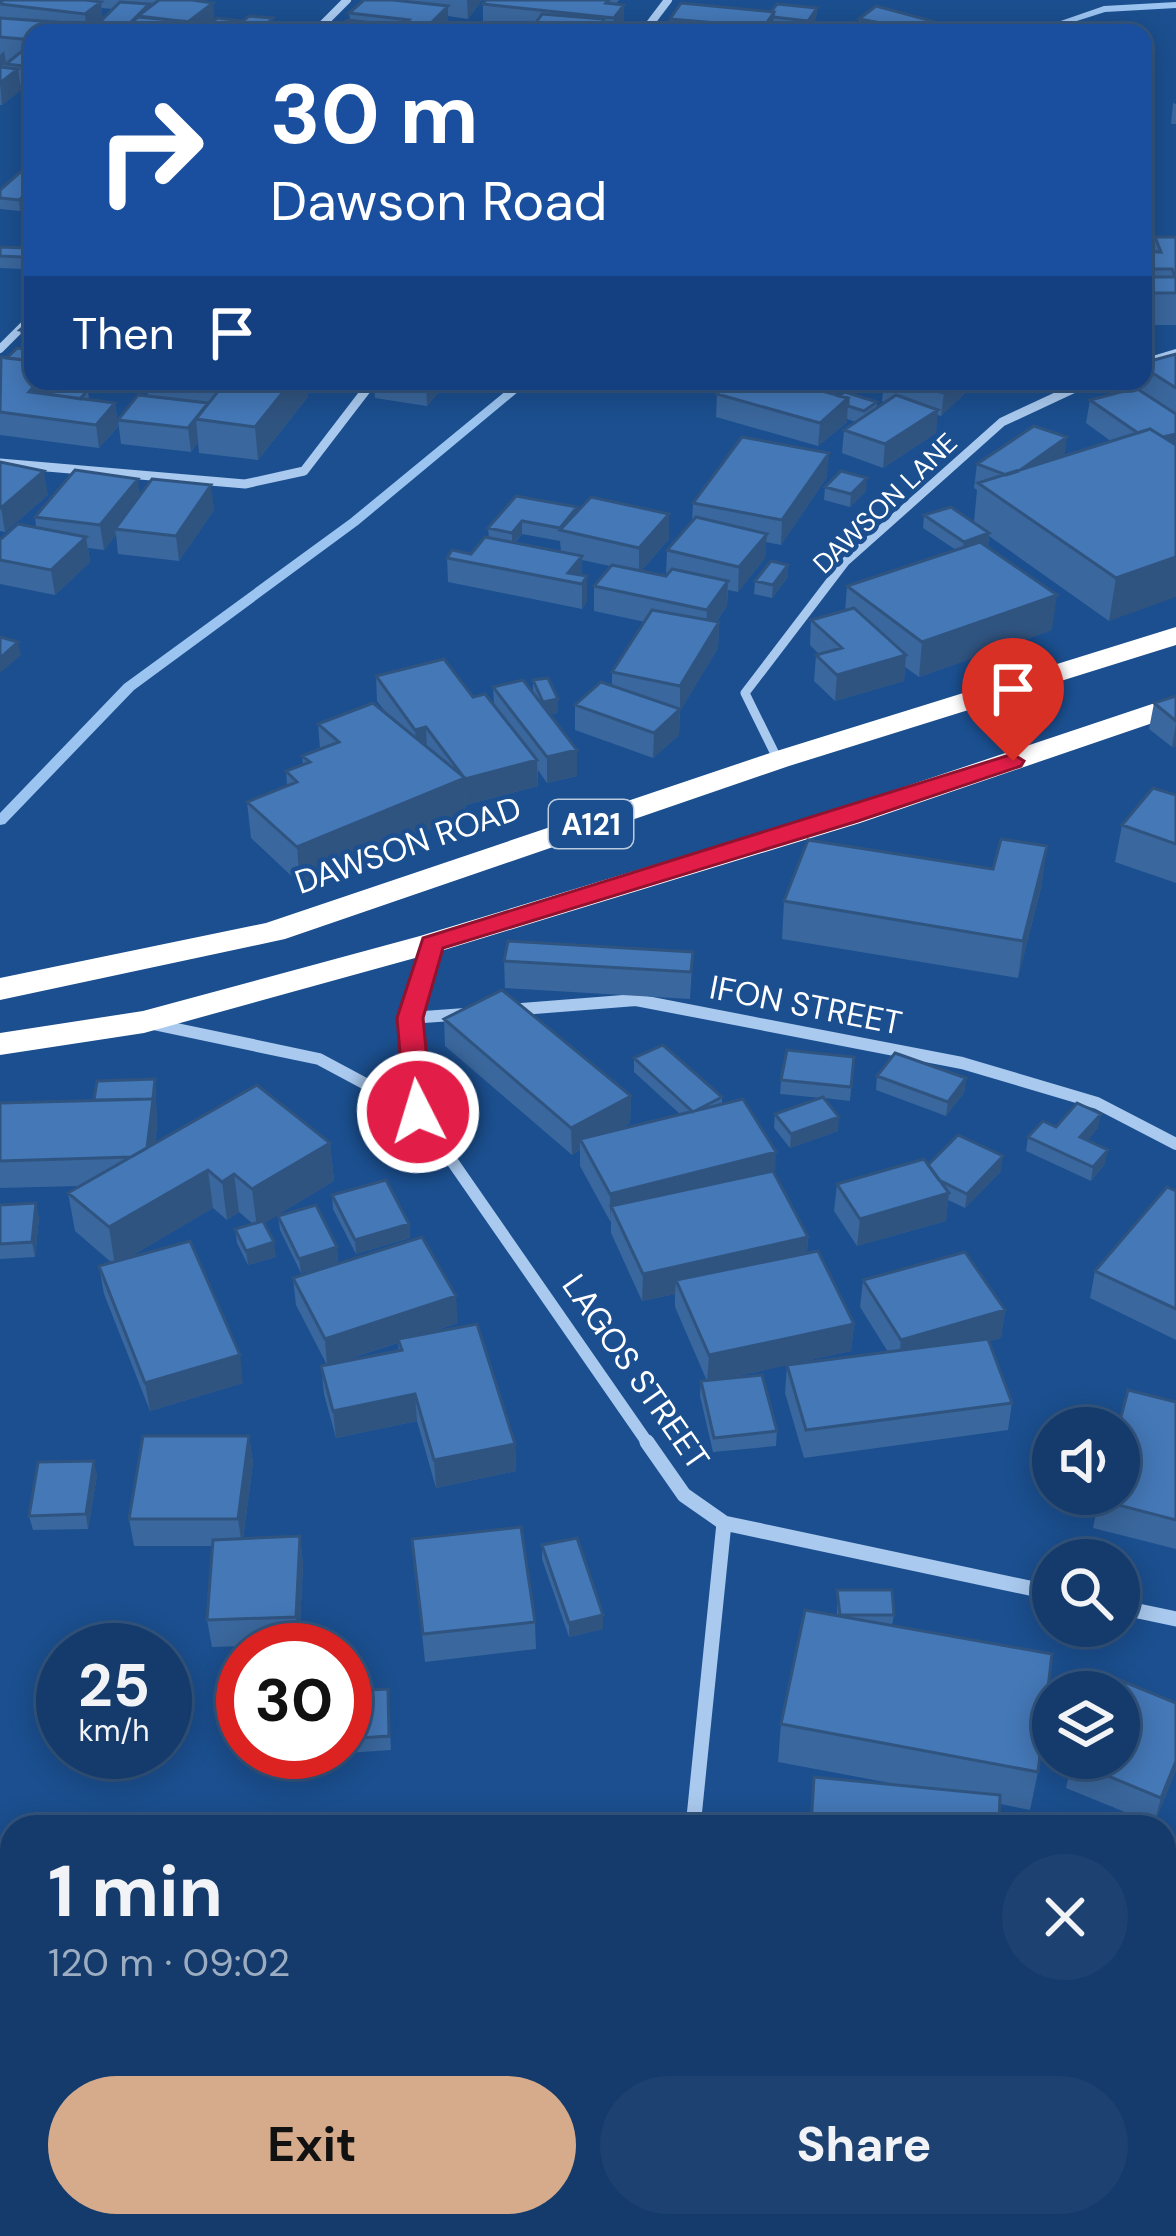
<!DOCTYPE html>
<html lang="en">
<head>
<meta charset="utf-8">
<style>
	body { margin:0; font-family:"DM Sans",sans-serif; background:#1d4271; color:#f1f3f6; height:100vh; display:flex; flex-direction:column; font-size:45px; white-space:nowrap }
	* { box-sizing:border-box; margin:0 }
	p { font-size:39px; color:#9dadc1 }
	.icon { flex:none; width:66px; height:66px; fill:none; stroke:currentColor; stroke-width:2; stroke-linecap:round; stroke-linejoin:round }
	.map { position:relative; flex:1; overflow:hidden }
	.details { position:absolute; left:0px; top:1815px; width:1176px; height:423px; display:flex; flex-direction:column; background:#143b6b; border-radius:36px 36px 0 0; box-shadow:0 6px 30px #0003,0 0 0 3px #33557e }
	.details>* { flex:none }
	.guide { position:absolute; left:24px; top:24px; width:1128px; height:366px; border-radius:24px; box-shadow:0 6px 30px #0003,0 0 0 3px #33557e; background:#1a4fa0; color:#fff; overflow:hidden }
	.fabs { position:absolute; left:1032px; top:1407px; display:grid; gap:24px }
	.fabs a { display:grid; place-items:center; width:108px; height:108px; border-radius:50%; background:#143b6b; box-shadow:0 6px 30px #0003,0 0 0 3px #33557e; font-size:60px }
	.speed { position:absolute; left:36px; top:1623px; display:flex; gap:24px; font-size:60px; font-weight:700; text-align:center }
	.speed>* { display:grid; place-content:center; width:156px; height:156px; border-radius:50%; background:#143b6b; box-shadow:0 6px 30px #0003,0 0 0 3px #33557e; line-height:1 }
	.speed small { font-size:30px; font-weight:400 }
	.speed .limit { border:18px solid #d22; background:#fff; color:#111 }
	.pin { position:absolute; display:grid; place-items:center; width:102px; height:102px; color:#fff; margin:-123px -51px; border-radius:50% 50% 50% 0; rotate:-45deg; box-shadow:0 0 12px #0007 }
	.pin .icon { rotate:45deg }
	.me { position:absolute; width:132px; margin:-66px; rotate:355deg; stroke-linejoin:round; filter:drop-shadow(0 0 9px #0008) }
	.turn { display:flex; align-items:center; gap:42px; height:252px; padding:0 48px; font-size:54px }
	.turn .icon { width:156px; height:156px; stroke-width:2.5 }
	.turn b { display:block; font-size:84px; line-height:102px }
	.then { display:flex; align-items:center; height:114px; padding:0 48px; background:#0003; gap:24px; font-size:45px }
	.round { display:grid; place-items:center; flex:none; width:126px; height:126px; border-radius:63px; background:#1d4271 }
	.summary { display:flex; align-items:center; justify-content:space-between; height:204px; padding:0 48px }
	h1 { font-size:72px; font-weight:700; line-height:90px }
	.action { display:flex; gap:24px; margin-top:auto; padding:24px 48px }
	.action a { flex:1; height:138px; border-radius:72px; background:#d6ab8b; color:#111; font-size:48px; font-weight:700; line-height:138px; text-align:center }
	.action a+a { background:#1d4271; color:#f1f3f6 }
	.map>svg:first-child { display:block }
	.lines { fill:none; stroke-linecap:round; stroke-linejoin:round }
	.stream { fill:#9cc4f0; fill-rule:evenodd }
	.street-far3 { stroke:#a9c9ee; stroke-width:8 }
	.street-far2 { stroke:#a9c9ee; stroke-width:9 }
	.street-far1 { stroke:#a9c9ee; stroke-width:12 }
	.street { stroke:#a9c9ee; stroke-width:15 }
	.highway { fill:#fff; fill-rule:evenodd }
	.wall { fill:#3a679d; fill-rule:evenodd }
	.shaded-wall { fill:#305480 }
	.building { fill:#4478b7; stroke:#305480; stroke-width:3 }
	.route { fill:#e11d48; stroke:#92132f; stroke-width:3 }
	.labels { text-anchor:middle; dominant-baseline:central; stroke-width:9; stroke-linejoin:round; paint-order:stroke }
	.far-street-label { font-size:27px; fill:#fff; stroke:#1b4f8f }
	.shield { fill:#1b4f8f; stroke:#bbcadd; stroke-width:3 }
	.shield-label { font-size:30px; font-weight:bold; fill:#fff }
	.street-label { font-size:33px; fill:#fff; stroke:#1b4f8f }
</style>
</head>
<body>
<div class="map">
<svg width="1176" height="2236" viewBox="0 0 1176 2236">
	<rect width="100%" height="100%" fill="#1b4f8f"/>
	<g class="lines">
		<!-- stream -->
		<path class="stream" d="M1176,2v6l-71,4 -66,21h-13l78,-27z
			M518,381h13l-173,144 -224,165 -129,134 -5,1v-12l124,-129 226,-165z"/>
		<!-- street-far3 -->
		<path class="street-far3" d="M314,33l33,-33
			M643,33l25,-33
			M1143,250l33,5
			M0,349l33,-33
			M1143,363l33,-10"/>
		<!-- street-far2 -->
		<path class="street-far2" d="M1143,363l7,-2
			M0,463l245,21 59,-13 69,-90
			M778,760l-33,-67 100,-131 157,-140 88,-41"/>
		<!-- street-far1 -->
		<path class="street-far1" d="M509,1010l127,-10 326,63 135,40 79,41
			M410,1018l55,-4
			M153,1024l166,35 99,53 231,333
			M418,1112l-8,-94 22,-75"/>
		<!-- street -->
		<path class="street" d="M647,1442l37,53 40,28 -31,304
			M724,1523l329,70
			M1119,1607l57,12
			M650,2236l1,-10"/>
		<!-- highway -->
		<path class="highway" d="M1176,627v18l-387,121 -504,173 -285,61v-22l266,-55 501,-169z
			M1176,696v19l-316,108 -416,127 -300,83 -144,22v-22l143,-22 277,-75 418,-127z"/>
	</g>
	<!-- wall -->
	<path class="wall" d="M3,0h195l16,20 59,9 -4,4h-236v54l-13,-2 1,5 -19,15h-2v-103zM101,8l13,1 -11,11z
		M408,0h74l-14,19 -20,-3v10l-5,5 -93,-11 -1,-7 59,-11z
		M486,0h133l-3,4 8,1v20l-7,8h-88l3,-4 -49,-5v-20z
		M817,8l-1,10 -6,9 -12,3 -25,-3 -1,6h-115l13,-9v-5z
		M859,19l73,2 -1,10 -3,2h-49l-21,-4z
		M1173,103l3,1v20h-5z
		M33,169v31l-13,11 -20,-2v-19z
		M1155,237h21v88h-33v-74l10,1z
		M0,247l28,1 2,12 -6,9 -24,-1z
		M33,318v63h24l1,6 30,3 1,10 26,3 3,24 -19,21 -99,-13v-76l7,-1 16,-9 -3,-19z
		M1176,354v60l-67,207 -120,-85 -1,10h-2l66,84 -133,47 -14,-10 -1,14 -69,20 -21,-20 2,-26 3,-1 -9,-9 1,-25 34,-9 2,-25 109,-36 -33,-22 1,-13 50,7 3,-32 -3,-2 3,-24 87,-7 48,-15 -26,-19 4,-23 46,-12v-7h7v-18z
		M88,381h47l-5,5z
		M146,381h188l-7,10 -20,-3 1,9 -50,63 -59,-7 -1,-11 -7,10 -70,-8 -3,-24 30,-24z
		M374,381h74l-21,25 -52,-8z
		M884,381h94l-37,35 -4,-1 -1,18 -53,35 -41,-15 2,-23 12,-8 -9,-3v3l-29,24 -102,-29 1,-23 122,2 38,6v6l9,-6 -4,-1z
		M0,462l48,33 -43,37 -5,-1z
		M827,477l-46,68 -15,-3 -1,16 -27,34 -10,-2 -1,16 -11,16h3l-1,26 -38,63 -1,24 -26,23 -78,-28v-25l37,-19v-14l33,-50 -51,-11v-25l16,-20 -28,-6v15l5,26 -5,8 -134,-27 -1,-24 24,-4 18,-16 -1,-10 28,-32 61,16 92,2v25l-28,32 25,5 1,-26 25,-29 1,-18zM522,534l38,7 1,11 -46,-9z
		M825,487l41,4 -16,16 -26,-7z
		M140,494l74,16 -35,51 -61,-7 -2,-19 -12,15 -16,-2 2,14 -35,33 -55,-11v-44l36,-13 -1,-10z
		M788,565v12l-16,21 -18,-4 1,-13z
		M376,676l97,21 21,8 -1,-18 40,6v-13l25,33 -9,1 28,62 -30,7 -9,-13v16l-72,19v9l-166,70 -49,-46 -4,-36 40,-16 -1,-15 17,-7 -1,-8 18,-7 -2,-25 69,-10 -10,-13z
		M1176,696v50l-4,1 -23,-18 5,-26z
		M1176,795v88l-61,-21 7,-37z
		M1042,884l-24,94 -236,-39 2,-38z
		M693,952l-3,47 -185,-11 -1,-27z
		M444,1019l187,77 -1,27 -12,7 62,-16 -46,-42v-14l88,39v7l53,70 33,63 -1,16 47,71 -3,27 -127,28 53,52 -1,15 -63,6 -13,-56 1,-15h6l-32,-74v-13l-33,7 -31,-68v-12h-1l-30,-55v-16l-8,5 -127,-109z
		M854,1057l-4,44 -26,-3 14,33 -48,17 -16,-20 1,-14 46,-16 -41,-4 1,-14z
		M877,1076l89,2 -2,15 -18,23 -70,-26z
		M155,1079l2,47 -2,18 175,-1 4,38 -70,42 12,34 -28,8 -11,-22 -2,-14 18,-5 -14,-12 -12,8 -14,-12 -85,50 115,125 -93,28 -46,-117 -5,-28 13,-3 -37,-32 -7,-38 12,-7 -80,2v-85l94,-3z
		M1056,1127l42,1 -11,13 18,23 -14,17 -65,-30 2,-14z
		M928,1165l73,6 -36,37 -17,-8 -2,21 -89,25 -23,-35 3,-27z
		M1176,1191v149l-86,-42 5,-27z
		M332,1195l77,29 1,14 -54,16 -23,-45z
		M0,1205l39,12 -4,40 -35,2z
		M278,1216l59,31 1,15 -37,11 -21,-43z
		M293,1278l165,45 -36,12 93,109 1,27 -80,17 -19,-67 -81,17 -12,-44 -3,-28 6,-1 -31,-60zM398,1343l1,8 -63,12z
		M863,1280l142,30 -4,28 -12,3 23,62 -4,27 -204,28 -19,-65 2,-28 101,-13 -28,-45z
		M1176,1402v147l-83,-21 7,-34z
		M249,1436l4,27 -10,76 57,-3 3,28 -4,80 -87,3 -5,-27 6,-74h-79l-5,-27z
		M97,1475l-9,54 -55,1 -4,-14z
		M412,1539l123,83 1,27 -111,13z
		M542,1545l61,70v14l-34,8 -27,-78z
		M837,1590l57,25 -2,10 146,147 -8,38 -30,-6 -1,23h-189l4,-50 92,9 -128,-24 3,-38 56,-108z
		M388,1689l3,61 -89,6v-4h43v-61z
		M1072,1761l104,9 -22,54 -88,-36z
		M12,1943v136l-12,-1v-114z
		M385,2226h115l-1,10h-49z"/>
	<!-- shaded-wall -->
	<path class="shaded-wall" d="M467,0h15l-14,19z
		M101,2l2,19 -16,12 -2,-19z
		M213,3l2,19 -14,11 -13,-11z
		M624,5v20l-7,8h-3v-15z
		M448,6v20l-7,7h-14v-6z
		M817,8l-1,10 -8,13v-10z
		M774,12l-1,19 -9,2v-6z
		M273,18v11l-4,4h-13z
		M932,21l-1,10 -3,2h-9v-3z
		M4,51l2,11 -6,6v-13z
		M18,69l3,21 -19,15 -2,-22z
		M33,187v13l-13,11 -1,-11z
		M28,248l2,12 -6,9 -2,-12z
		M39,381h18l1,7 -11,11 -18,-7z
		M292,381h15l1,16 -50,63 -3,-33z
		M427,381h21l-21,25 -1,-24z
		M956,381h22l-37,35 3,-23z
		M848,398l-1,24 -29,24 2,-23z
		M115,403l3,24 -19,21 -3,-23z
		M938,410l-2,23 -53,35 2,-24z
		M196,419l2,23 -7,10 -3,-24z
		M1176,434v22l-27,-15z
		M1067,437l-3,24 -53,16z
		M829,453l-2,24 -46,68 1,-25z
		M44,471l4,24 -43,37 -4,-24z
		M867,478l-1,13 -16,16 1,-13z
		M138,479l3,24 -26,26 1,6 -12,15 -4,-25z
		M211,485l3,25 -35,51 -3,-25z
		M669,514v25l-30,34v-25z
		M522,521v13l-10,11v-12z
		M989,533l-1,13 -26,8 2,-12z
		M767,534l-2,24 -27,34 1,-25z
		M86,537l4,25 -35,33 -4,-25z
		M582,556v24l-14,-7z
		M1176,557v40l-67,24 7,-43z
		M788,565v12l-16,21 1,-13z
		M587,576v25l-5,8v-25z
		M728,581l-1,25 -21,29 1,-25z
		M1057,595l-5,35 -133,47 3,-35z
		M719,622l-1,26 -38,63v-25z
		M18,642l3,13 -21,18v-15z
		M906,655l-2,26 -69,20 2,-26z
		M558,699v14l-15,2v-13z
		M680,709l-1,26 -26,23 1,-25z
		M1176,723v23l-4,1z
		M426,727l1,26 -10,2 -2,-25z
		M577,750v26l-30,7v-26z
		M537,760l1,26 -72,19 -1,-26z
		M465,778l1,36 -166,70 -3,-37z
		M1047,846l-5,38 -24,94 5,-37z
		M966,1078l-2,15 -18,23 2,-14z
		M155,1079l2,47 -7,58 -4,-27z
		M631,1096l-1,27 -45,25 -5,-9v11l-8,5 -1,-27z
		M1101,1114l-3,14 -20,24 2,-15z
		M839,1117l-1,14 -48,17 1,-14z
		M330,1143l4,38 -77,47 -5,-39z
		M1108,1150l-3,14 -14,17 2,-14z
		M776,1152l-1,27 -164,27 -1,15v-27z
		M1003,1156l-2,15 -36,37 2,-14z
		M208,1170l5,38 -98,58 -6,-39z
		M234,1174l5,38 -12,8 -5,-38z
		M949,1193l-3,28 -89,25 3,-27z
		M36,1203l3,14 -4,40 -3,-15z
		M409,1224l1,14 -54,16 -1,-14z
		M808,1237l-2,27 -130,16 -1,14 -33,7 1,-27z
		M274,1242l2,15 -28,8 -2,-14z
		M337,1247l1,15 -37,11 -2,-14z
		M456,1296l2,27 -131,43 -2,-27z
		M1005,1310l-4,28 -103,30 3,-28z
		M854,1324l-3,27 -144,32 2,-28z
		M240,1355l3,28 -93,28 -5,-28z
		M415,1394l2,27 -81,17 -3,-27z
		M249,1436l4,27 -11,83 -4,-27z
		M515,1444l1,27 -80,17 -2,-28z
		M94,1461l3,14 -9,54 -2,-15z
		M300,1536l3,28 -4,80 -3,-27z
		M603,1615v14l-34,8v-14z
		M1176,1761v9l-22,54 7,-26z"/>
	<!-- building -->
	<path class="building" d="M3,0h83l15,2 -16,12 -85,-10z
		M159,0h33l21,3 -25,19 -50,-6z
		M364,0h29l55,6 -21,21 -22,-3 4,-4 -60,-7z
		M486,0h123l-3,3 18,2 -10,13 -131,-14z
		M120,2l29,2 -21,21 -29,-2z
		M681,3l93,9 -10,15 -94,-8z
		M777,4l40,4 -9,13 -35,-4 1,-5 -2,-1z
		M876,6l56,15 -13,9 -60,-11z
		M542,14l62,5 -8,14h-67z
		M249,16l24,2 -17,15h-20l-1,-7 -25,-2 7,-6 26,3z
		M138,17l97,9 -7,7 -106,-1z
		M0,18l110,8 -6,7h-71v7l-33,-3z
		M347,20l105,12 -120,1z
		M665,24l59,6 -2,3h-65z
		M801,26l25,3 -3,4h-27z
		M27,47l6,1v19l-27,-3z
		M0,67l18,2 -18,14z
		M1143,104l9,1 -7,10h-2z
		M25,168l8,1v18l-14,13 -19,-2v-8z
		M1155,237h21v56h-33v-16h32l-3,-8h-29v-18l18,1z
		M0,247l28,1 -6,9 -22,-1z
		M33,318v14l-13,-2z
		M17,348l16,2v11l-26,-3z
		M1176,354v34l-33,-21v-4z
		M1,357l32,4v20h6l-10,11 86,11 -19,22 -96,-13z
		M155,381h137l-37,46 -59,-8 24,-30z
		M733,381h52l63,17 -28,25 -103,-29z
		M897,381h59l-12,12z
		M55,386l33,4 -8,9 -32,-5z
		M1136,388l40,26v20l-13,3 -13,-8 -12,4 -48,-33z
		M845,392l32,10 -13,9 -16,-5v-8l-9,-2z
		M138,395l70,8 -20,25 -70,-8z
		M896,395l42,15 -53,34 -41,-14z
		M1034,426l33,11 -48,34 -13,4 -29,-11z
		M1150,429l26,16v112l-60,21 -138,-95z
		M742,437l87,16 -47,67 -89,-17z
		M0,462l44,9 -43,37 -1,-1z
		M75,470l63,9 -38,46 -65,-8z
		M841,471l26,7 -16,16 -26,-7z
		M152,479l59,6 -35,51 -61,-7z
		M516,496l61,11 -17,21 -38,-7 -10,12 -24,-5z
		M591,497l78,17 -30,34 -79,-18z
		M951,507l38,26 -25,9 -40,-27z
		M696,517l71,17 -28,33 -72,-17z
		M18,524l68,13 -35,33 -51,-10v-20z
		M485,537l97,19 -14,17 19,3 -5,8 -135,-26 5,-8 19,4z
		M980,542l77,53 -135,47 -75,-56z
		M771,561l17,4 -15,20 -18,-4z
		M612,565l54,11 6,-7 56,12 -21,29 -113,-24z
		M854,608l52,47 -69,20 -21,-20 26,-7 -31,-28z
		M652,610l67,12 -39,64 -68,-14z
		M0,637l18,5 -18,16z
		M444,659l29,38 12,-3 52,66 -72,19 -39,-52 -11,3 -39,-54z
		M548,678l10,21 -15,3 -10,-22z
		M523,680l54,70 -30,7 -54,-70z
		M601,682l79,27 -26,24 -79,-28z
		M1176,696v25l-22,-18z
		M373,703l92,75 -168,69 -50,-45 50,-20 -11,-11 24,-9 -8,-6 37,-14 -21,-18z
		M1153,788l23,7v49l-54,-19z
		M1001,839l46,7 -24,95 -239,-40 24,-61 185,29z
		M508,941l185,11 -2,20 -187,-11z
		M502,990l129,106 -60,32 -127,-109z
		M663,1045l59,52 -29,15 -59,-54z
		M787,1050l67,7 -3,30 -70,-7z
		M895,1053l71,25 -18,24 -71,-26z
		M155,1079l-2,20 -59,1 3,-19z
		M257,1085l73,58 -78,46 -18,-15 -12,8 -14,-12 -99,57 -41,-34z
		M823,1097l16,20 -48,17 -16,-20z
		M153,1099l-6,49 -16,9 -131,4v-58z
		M743,1099l33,53 -166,42 -30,-55z
		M1077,1103l24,11 -21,23 28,13 -15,17 -65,-30 15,-16 13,6z
		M958,1135l45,21 -36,38 -28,-14 -11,-15z
		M924,1159l25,34 -89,26 -23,-35z
		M773,1171l35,66 -165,37 -32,-68z
		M386,1180l23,44 -54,16 -23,-45z
		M1167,1187l9,4v118l-81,-38z
		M36,1203l-4,39 -32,2v-39z
		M316,1205l21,42 -38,12 -21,-43z
		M263,1221l11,21 -28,9 -11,-22z
		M422,1237l34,59 -131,43 -32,-61z
		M190,1241l50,114 -95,28 -46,-117z
		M818,1251l36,73 -145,31 -33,-75z
		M965,1252l40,58 -104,30 -38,-60z
		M477,1324l38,120 -81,16 -19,-66 -82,17 -12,-45 81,-16 -4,-11z
		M988,1339l24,64 -206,27 -19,-65z
		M762,1375l15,56 -63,7 -13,-57z
		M1128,1390l48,12v118l-77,-20 1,-6h19l-1,-66z
		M143,1436h106l-11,83h-109z
		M94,1461l-8,53 -57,2 9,-54z
		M521,1527l14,95 -112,12 -11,-95z
		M300,1536l-4,81 -89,3 6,-80z
		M577,1538l26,77 -34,8 -27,-78z
		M837,1590h55l2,25h-54z
		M805,1610l247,44 -14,118 -257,-48z
		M1110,1676l66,27v58l-15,37 -89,-37 1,-3h46v-66h-16z
		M388,1689l1,47 -44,3v-48z
		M814,1777l186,18 -1,32h-188z
		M5,1943h7v110h-12v-89z
		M324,2226h49l-2,10h-49z
		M742,2226h290l1,10h-291z"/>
	<!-- route -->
	<path class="route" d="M1013,754l11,7 -3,5 -163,55 -415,127 -20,70 9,94 -14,9 -13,-9 -8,-94 26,-80z"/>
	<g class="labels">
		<!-- far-street labels -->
		<g class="far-street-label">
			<text transform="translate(885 503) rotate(-44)">DAWSON LANE</text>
		</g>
		<!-- shield labels -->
		<rect class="shield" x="549" y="800" width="84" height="48" rx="9"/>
		<g class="shield-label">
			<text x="591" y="824">A121</text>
		</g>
		<!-- street labels -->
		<g class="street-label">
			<text transform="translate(408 845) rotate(-19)">DAWSON ROAD</text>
			<text transform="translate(806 1005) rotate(11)">IFON STREET</text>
			<text transform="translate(636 1372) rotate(55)">LAGOS STREET</text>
		</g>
	</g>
</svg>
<div class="fabs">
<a><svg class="icon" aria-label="sound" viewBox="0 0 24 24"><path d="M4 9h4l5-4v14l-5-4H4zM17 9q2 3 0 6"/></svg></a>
<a><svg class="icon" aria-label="search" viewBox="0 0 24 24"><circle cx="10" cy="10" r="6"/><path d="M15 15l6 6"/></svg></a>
<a><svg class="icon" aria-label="layers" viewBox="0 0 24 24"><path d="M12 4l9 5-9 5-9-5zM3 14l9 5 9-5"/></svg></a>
</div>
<div class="speed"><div>25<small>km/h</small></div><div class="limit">30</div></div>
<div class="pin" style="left:1013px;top:761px;background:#d93025"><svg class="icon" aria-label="arrive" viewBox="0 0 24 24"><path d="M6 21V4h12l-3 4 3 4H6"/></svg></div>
<svg class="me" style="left:418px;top:1112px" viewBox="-20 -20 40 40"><circle r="17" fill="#e11d48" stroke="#fff" stroke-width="3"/><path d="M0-11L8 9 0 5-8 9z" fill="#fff"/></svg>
<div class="guide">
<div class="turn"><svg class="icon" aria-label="right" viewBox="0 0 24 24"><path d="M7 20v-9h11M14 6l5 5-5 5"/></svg><div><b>30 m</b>Dawson Road</div></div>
<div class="then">Then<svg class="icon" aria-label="arrive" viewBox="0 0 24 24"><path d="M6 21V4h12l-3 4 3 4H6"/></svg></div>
</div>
<section class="details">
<div class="summary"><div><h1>1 min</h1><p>120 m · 09:02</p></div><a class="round"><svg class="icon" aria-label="close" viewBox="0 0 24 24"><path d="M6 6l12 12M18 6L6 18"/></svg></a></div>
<div class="action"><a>Exit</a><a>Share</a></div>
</section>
</div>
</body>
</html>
